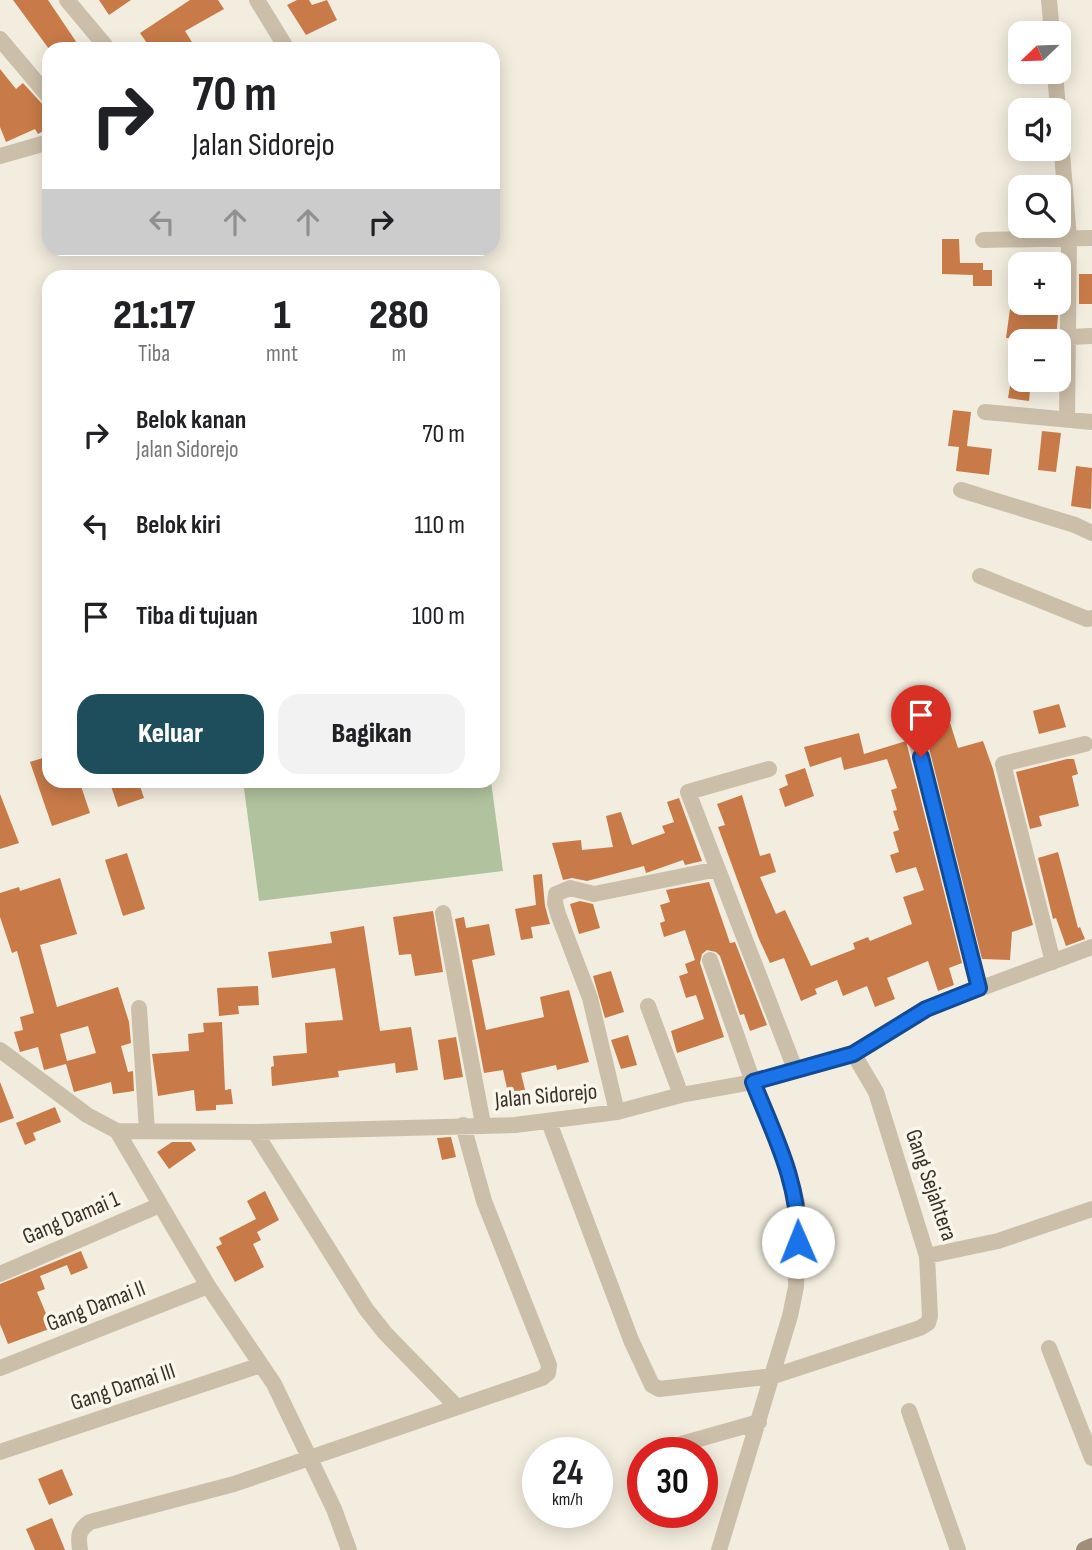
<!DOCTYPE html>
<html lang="id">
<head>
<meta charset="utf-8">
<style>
	body { margin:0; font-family:"Sofia Sans Condensed",sans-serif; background:#f2f2f2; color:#202124; height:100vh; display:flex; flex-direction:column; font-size:26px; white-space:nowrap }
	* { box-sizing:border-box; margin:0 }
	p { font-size:23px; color:#757577 }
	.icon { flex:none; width:38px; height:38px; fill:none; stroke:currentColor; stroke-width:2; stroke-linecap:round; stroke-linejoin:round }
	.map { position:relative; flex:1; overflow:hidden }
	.details { position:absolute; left:42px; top:270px; width:458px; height:518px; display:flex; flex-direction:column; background:#fff; border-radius:21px; box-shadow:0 4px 18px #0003 }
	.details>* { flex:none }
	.top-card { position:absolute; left:42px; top:42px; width:458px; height:214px; border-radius:21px; box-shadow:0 4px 18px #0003; background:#fff; color:#202124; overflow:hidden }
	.needle { width:46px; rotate:247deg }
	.tools { position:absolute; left:1008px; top:21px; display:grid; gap:14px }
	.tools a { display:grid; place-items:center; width:63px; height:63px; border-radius:14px; background:#fff; box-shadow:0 4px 18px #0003; font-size:35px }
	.speed { position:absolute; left:522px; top:1437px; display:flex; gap:14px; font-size:35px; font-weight:700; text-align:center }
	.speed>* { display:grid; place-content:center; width:91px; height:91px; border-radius:50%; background:#fff; box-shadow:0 4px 18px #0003; line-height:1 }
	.speed small { font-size:18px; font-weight:400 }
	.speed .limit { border:10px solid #d22; background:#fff; color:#111 }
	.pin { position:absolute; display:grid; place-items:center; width:60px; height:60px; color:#fff; margin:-72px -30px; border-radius:50% 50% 50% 0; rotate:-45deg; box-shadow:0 0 7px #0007 }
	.pin .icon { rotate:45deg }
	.me { position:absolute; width:77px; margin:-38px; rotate:359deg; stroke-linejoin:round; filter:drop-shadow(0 0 5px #0008) }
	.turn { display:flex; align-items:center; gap:24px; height:147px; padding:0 35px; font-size:32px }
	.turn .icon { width:91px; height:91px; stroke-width:2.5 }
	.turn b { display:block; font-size:49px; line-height:60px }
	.lanes { display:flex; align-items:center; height:66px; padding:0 35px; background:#0003; justify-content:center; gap:35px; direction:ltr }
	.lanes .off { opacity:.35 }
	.eta { display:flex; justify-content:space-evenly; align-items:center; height:119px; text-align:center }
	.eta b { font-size:42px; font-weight:800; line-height:49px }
	.button { display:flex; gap:14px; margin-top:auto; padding:14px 35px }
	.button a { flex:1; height:80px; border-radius:21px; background:#1e4e5c; color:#fff; font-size:28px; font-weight:800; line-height:80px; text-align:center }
	.button a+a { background:#f2f2f2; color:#202124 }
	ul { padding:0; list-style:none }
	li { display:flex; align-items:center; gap:21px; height:91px; padding:0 35px }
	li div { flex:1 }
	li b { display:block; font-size:26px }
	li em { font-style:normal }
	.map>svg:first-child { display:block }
	.green { fill:#b1c39e }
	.building { fill:#c87b48; fill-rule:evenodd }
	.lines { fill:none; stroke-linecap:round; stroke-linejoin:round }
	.street { stroke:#ccbfaa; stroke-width:16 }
	.secondary { stroke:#a08e7b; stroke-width:18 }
	.route-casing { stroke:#114b97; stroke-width:18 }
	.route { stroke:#1a73e8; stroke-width:12 }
	.labels { text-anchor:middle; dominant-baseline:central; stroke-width:7; stroke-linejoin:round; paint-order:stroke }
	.street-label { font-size:23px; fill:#39312a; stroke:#faf6eb }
</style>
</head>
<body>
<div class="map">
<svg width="1092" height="1550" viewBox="0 0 1092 1550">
	<rect width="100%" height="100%" fill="#f3eddf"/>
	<!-- green -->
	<path class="green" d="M243,781h248l12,90 -244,30z"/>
	<!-- building -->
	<path class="building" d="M13,0h35l33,49h-32z
		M99,0h32l-22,15z
		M190,0h28l6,9 -39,22 7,11 -11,7h-30l-11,-16z
		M297,0h12l3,5 15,-5 10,20 -31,15 -19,-30z
		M0,69l16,20 7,-6 22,24 4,7v14l-11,6 -3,-5 -29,13 -6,-15z
		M942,239h17l1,24h23v7h9v16h-19v-11l-31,-1z
		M1079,274h13v30h-13z
		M1010,309l48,6 -2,26 -50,-3z
		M1011,380h20l-2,21 -21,-3z
		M953,410l18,2 -4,34 25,3 -3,26 -33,-4 3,-24 -11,-1z
		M1042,431l19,2 -5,39 -18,-2z
		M1076,466l16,2 -1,41 -20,-3z
		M1059,704l7,23 -27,7 -6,-23z
		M945,707l13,41 25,-7 10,28 40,156 -21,7 -2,28 -28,-1 -58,-231 -9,-12z
		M859,733l5,21 42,-13 56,222 -13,5 5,17 -16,6 -10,-30 -41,17 8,21 -20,8 -8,-21 -24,10 -6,-16 -22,9 2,5 -16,7 -17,-43 -14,5 -11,-24 -41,-112 7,-2 -8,-21 25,-9 18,61 10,-3 6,19 -16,5 16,37 9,-4 26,56 44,-17 -2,-6 15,-6 2,4 42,-17 -9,-27 21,-7 -8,-23 -20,6 -6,-18 9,-3 -6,-20 6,-2 -6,-19 4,-1 -6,-20 6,-2 -10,-29 -43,11 -3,-13 -31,10 -6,-20z
		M49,756v24h30l11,33 -38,13 -22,-64z
		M1067,759h7l4,15 -6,2 7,30 -40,10 3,10 -12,3 -14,-57z
		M805,768l9,28 -29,11 -6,-18 9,-4 -3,-10z
		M109,780h29l6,18 -26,9z
		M0,794l19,49 -19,6z
		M679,798l23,63 -17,4 -2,-5 -37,13 -2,-7 -57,15 -15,-3 -9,2 -11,-37 29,-3 1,10 31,-3 -7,-31 15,-4 11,33 33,-12 -3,-7 12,-4 -7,-20z
		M1058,852l20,76 2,-1 5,12 -19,7 -10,-28 -3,1 -15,-61z
		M127,853l18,56 -22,7 -18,-56z
		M542,874l3,32 5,18 -19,3 2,11 -12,2 -6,-31 21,-4 -3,-30z
		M60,878l17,56 -37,11 17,62 61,-20 11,35 2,21 -10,3 7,26 5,-1 1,20 -21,3 -2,-12 -37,10 -8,-28 -22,6 -6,-23 -18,5 -6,-20 9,-2 -3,-13 14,-4 -17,-62 -5,2 -12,-36v-24l19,-6 1,4zM88,1026l8,27 -29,8 -7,-27z
		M709,882l21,61 5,-1 32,83 -17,6 -6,-17 -4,1 -20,-59 -4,-4 -9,-2 -5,4 -2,9 24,74 -47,16 -6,-22 33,-12 -8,-24 -10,3 -7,-22 9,-3 -3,-9 10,-4 -10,-30 -21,7 -4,-14 5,-2 -5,-16 10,-3 -4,-12z
		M580,901l13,3 7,24 -21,6 -9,-30z
		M433,911l10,61 -28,4 -4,-22 -12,1 -6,-38z
		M464,917l2,11 23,-4 6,31 -23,5 14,70 58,-13 -4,-20 29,-7 20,72 -32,8 -1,-5 -35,8 4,17 -17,3 -5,-23 -19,3 -29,-154z
		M364,926l16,105 31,-4 7,43 -22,3 -1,-10 -57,8 1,6 -67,9 -1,-19 3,-1 -1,-10 34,-3 -2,-30 38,-3 -8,-52 -63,10 -4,-26 64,-9 -2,-11z
		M611,971l13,41 -19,6 -12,-42z
		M258,986l1,19 -21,1 1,8 -20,2 -2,-28z
		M222,1022l3,68 6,-1 2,15 -17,1v5l-20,1 -2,-21 -36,6 -6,-42 37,-3 -1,-17 16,-2 -1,-9z
		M628,1035l9,30 -16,4 -10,-29z
		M456,1037l7,40 -19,3 -6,-40z
		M0,1082l14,36 -14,5z
		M55,1107l6,15 -28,11 3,7 -11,5 -9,-22z
		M451,1137l5,20 -14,3 -5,-22z
		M172,1142h19l5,8 -27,19 -12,-17z
		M265,1191l14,29 -22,12 4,8 -8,4 11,23 -29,15 -19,-35 6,-3 -3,-6 37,-19 -9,-18z
		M81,1251l7,17 -17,7 -4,-10 -27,11 5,13 -8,3 15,36 -44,16 -8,-20v-40z
		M62,1469l11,26 -24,10 -11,-26z
		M52,1518l13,32h-30l-9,-21z"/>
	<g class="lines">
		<!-- street -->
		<path class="street" d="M67,0l41,49
			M257,0l30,49
			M1049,0l3,33
			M0,39l49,58
			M1055,72l3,38
			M1059,116l10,123 -2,180
			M0,156l49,-14
			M983,240l109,-2
			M1068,337l24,-1
			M985,412l107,10
			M961,490l114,35 17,8
			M980,576l107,43 5,-1
			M914,731l65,257
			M769,769l-81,23 107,277
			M443,913l40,211
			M710,960l43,122 32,80 12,40 -1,85 -6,29 -71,234
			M1053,962l-50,-198 82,-20
			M648,1006l33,89
			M139,1008l8,123
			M0,1050l87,65 30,16 138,1 260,-7 102,-13 64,-17 72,-13 100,-29 72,-44 167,-62
			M853,1053l23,39 51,164 71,-15 94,-32
			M617,1112l-27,-114 -32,-84 -3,-11 1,-9 14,-6 24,6 124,-25
			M549,1122l82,218 21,45 7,4 115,-13 146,-48 8,-5 2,-7 -3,-60
			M117,1131l91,155 66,98 60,125 15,41
			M255,1132l111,177 19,24 71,73
			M0,1274l160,-69
			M1049,1348l43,110
			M0,1368l208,-82
			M909,1411l49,139
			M0,1452l261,-87
			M653,1452l106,-30
			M80,1550c-2,-14 -2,-20 10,-28l144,-38 308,-106 6,-5 1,-8 -65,-164 -21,-76"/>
		<!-- secondary -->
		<path class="secondary" d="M1085,1550l7,-3"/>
	</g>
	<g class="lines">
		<!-- route casing -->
		<g class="route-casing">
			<path id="route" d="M798,1242c2,-58 -24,-107 -45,-160l100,-28 73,-45 53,-21 -58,-231"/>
		</g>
		<!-- route -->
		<use href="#route" class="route"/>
	</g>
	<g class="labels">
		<!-- street labels -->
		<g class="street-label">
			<text transform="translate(546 1096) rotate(-5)">Jalan Sidorejo</text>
			<text transform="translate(931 1185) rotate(71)">Gang Sejahtera</text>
			<text transform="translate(71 1218) rotate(-23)">Gang Damai 1</text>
			<text transform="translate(96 1306) rotate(-21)">Gang Damai II</text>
			<text transform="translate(123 1387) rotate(-18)">Gang Damai III</text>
		</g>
	</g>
</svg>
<div class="tools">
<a><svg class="needle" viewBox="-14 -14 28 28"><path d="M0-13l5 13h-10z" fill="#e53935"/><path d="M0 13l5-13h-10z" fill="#757577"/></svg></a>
<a><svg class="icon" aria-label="sound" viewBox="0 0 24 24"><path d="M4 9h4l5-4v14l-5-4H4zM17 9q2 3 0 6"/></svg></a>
<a><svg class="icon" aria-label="search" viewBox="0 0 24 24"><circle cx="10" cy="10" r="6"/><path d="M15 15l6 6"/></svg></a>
<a>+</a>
<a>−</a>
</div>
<div class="speed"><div>24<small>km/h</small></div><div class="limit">30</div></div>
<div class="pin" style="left:921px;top:757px;background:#d93025"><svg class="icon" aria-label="arrive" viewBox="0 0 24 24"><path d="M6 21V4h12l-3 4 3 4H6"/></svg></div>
<svg class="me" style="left:798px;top:1242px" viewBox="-20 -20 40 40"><circle r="19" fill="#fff"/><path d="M0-13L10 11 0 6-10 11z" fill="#1a73e8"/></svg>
<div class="top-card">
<div class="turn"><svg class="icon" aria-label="right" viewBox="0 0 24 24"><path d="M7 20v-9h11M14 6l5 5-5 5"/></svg><div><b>70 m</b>Jalan Sidorejo</div></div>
<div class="lanes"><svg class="icon off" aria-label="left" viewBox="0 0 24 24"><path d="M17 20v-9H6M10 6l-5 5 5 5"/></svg><svg class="icon off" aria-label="ahead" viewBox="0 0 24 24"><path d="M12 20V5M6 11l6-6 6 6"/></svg><svg class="icon off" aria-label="ahead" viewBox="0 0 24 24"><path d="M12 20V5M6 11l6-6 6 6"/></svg><svg class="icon" aria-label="right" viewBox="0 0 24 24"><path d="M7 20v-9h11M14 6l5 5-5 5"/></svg></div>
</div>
<section class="details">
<div class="eta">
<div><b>21:17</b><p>Tiba</p></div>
<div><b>1</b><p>mnt</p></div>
<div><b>280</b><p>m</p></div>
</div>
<ul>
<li><svg class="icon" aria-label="right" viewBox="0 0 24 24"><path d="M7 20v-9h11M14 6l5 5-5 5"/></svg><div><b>Belok kanan</b><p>Jalan Sidorejo</p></div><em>70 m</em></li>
<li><svg class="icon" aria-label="left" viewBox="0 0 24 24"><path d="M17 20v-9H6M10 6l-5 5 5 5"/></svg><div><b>Belok kiri</b></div><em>110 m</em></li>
<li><svg class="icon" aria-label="arrive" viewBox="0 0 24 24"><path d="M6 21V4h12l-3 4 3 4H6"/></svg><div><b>Tiba di tujuan</b></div><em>100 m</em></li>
</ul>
<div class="button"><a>Keluar</a><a>Bagikan</a></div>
</section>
</div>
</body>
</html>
